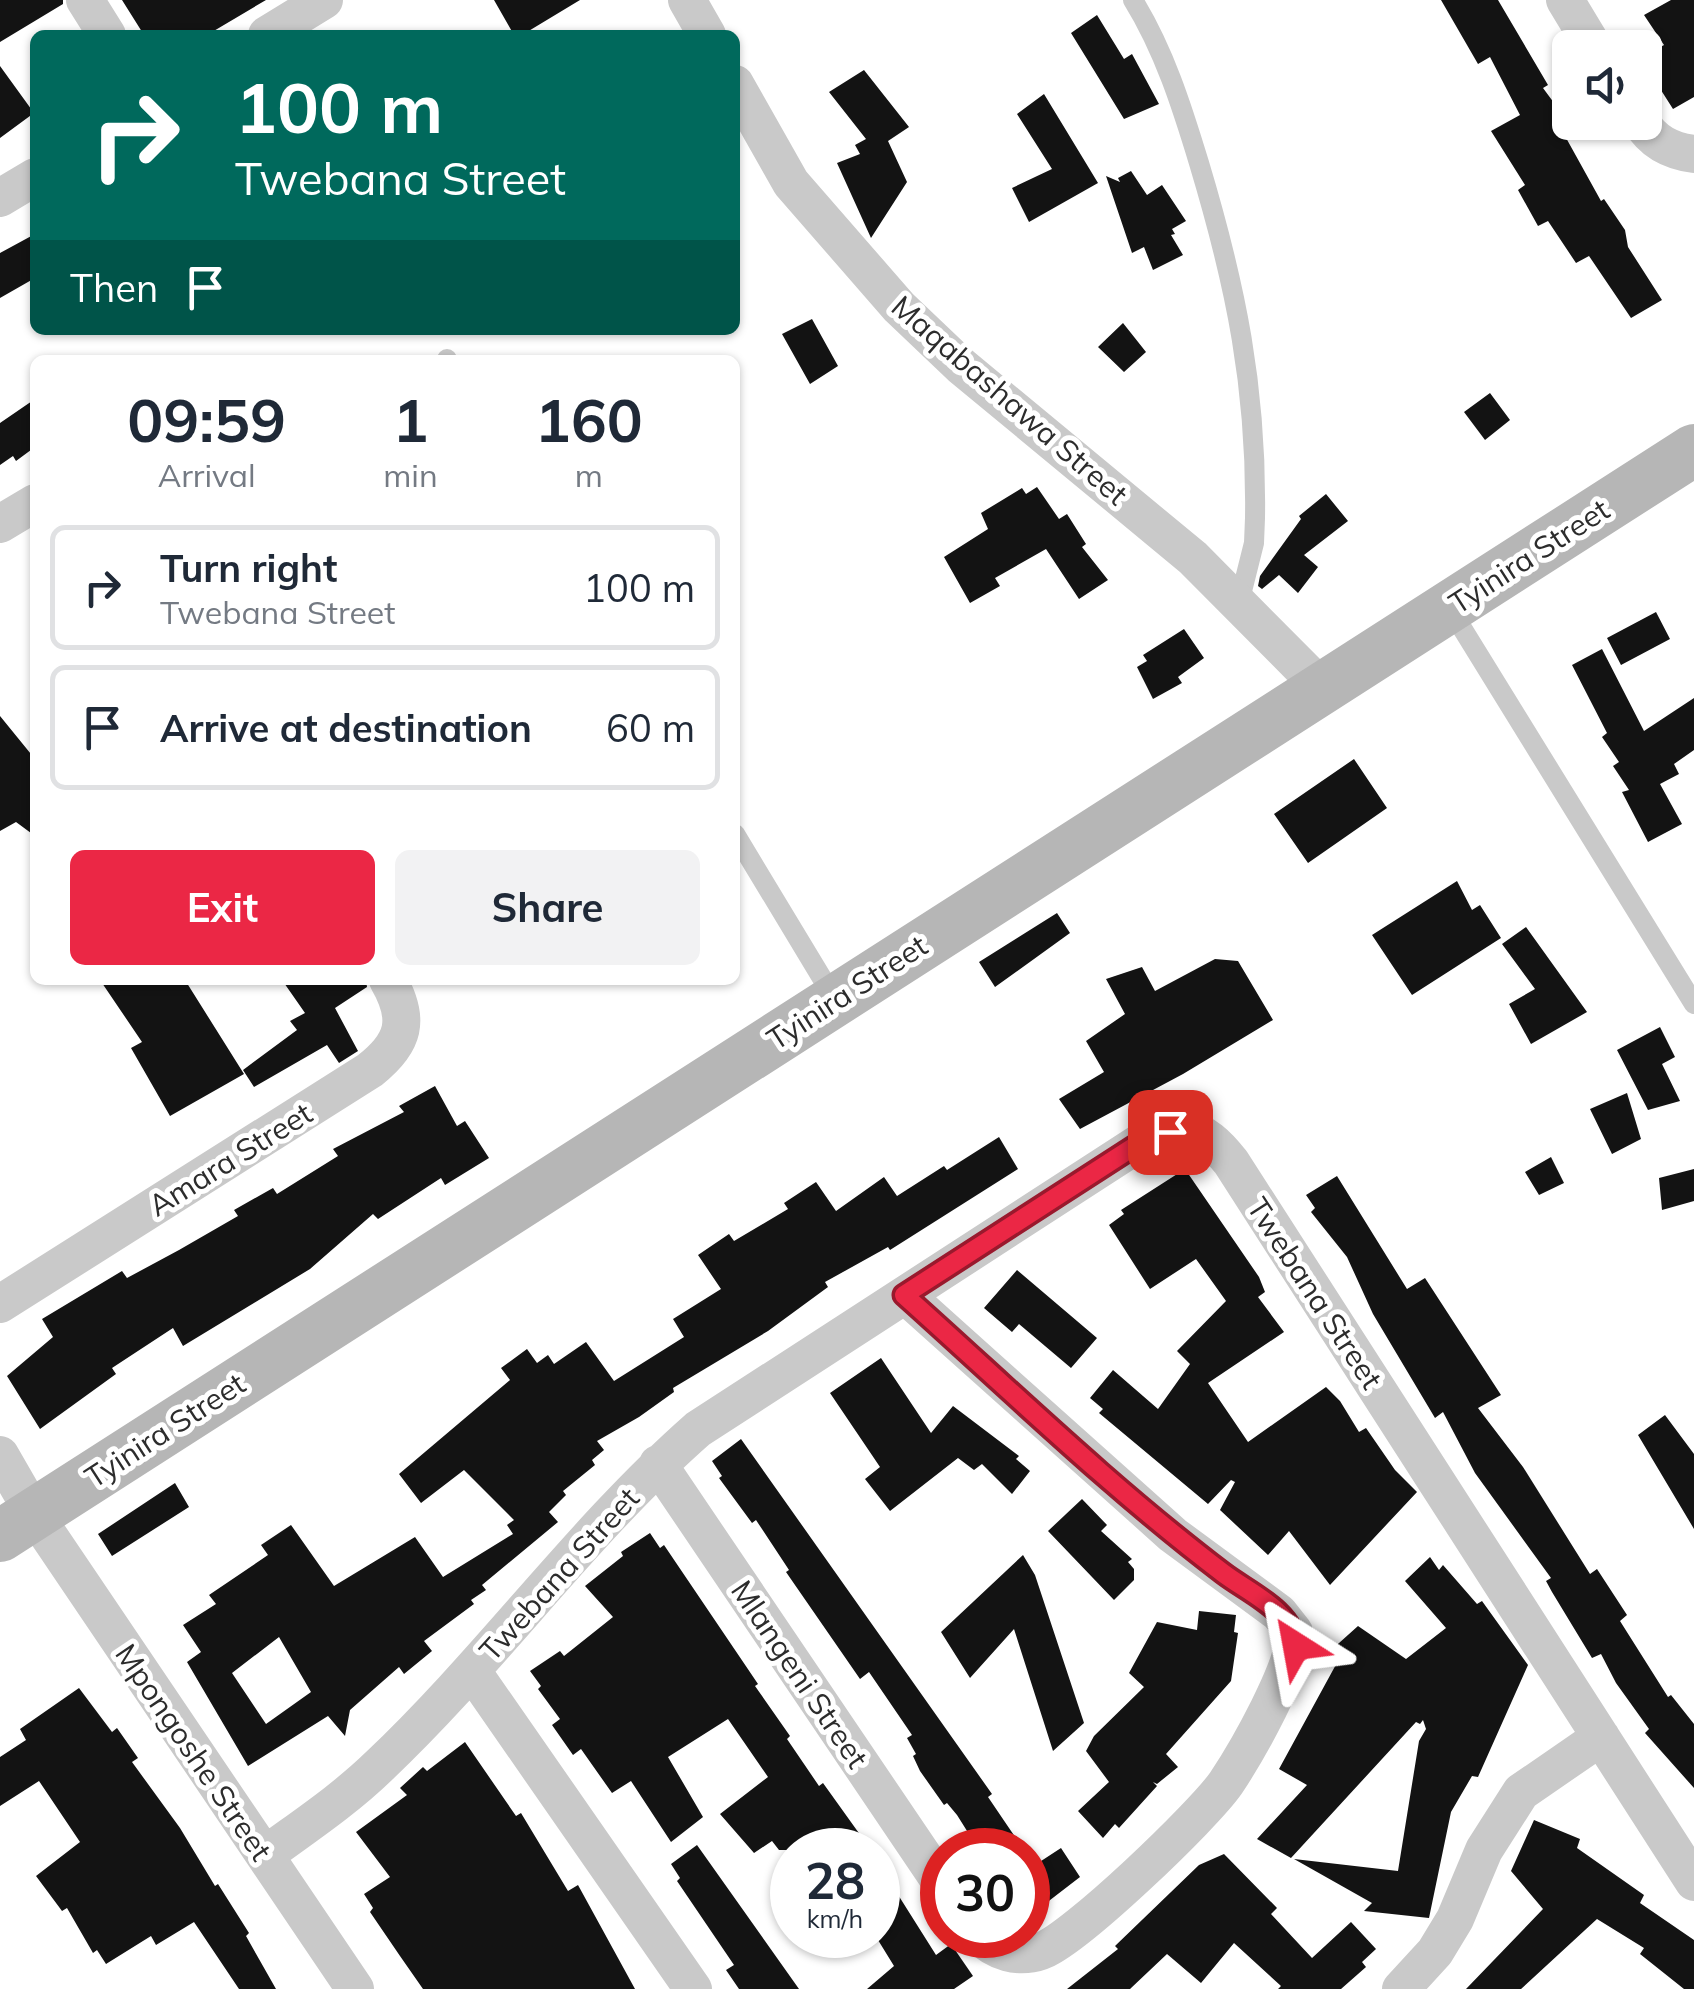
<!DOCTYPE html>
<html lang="en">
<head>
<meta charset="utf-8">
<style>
	body { margin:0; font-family:Mulish,sans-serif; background:#f2f2f3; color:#1f2937; height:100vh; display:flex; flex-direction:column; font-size:38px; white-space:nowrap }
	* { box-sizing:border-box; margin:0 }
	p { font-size:32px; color:#747a83 }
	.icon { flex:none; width:55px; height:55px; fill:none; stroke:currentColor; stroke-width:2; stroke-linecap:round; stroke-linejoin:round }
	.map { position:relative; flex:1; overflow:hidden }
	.details { position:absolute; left:30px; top:355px; width:710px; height:630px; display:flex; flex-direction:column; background:#fff; border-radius:15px; box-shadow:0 2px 8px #0004 }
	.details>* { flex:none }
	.hud { position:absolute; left:30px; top:30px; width:710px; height:305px; border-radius:15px; box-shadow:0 2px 8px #0004; background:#00695c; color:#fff; overflow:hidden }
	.fabs { position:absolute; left:1552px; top:30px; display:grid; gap:20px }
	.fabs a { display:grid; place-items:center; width:110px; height:110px; border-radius:15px; background:#fff; box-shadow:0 2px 8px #0004; font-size:50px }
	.speed { position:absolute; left:770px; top:1828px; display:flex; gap:20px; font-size:50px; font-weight:700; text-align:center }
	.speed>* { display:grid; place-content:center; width:130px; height:130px; border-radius:50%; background:#fff; box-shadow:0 2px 8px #0004; line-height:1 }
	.speed small { font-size:25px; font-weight:400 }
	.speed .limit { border:15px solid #d22; background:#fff; color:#111 }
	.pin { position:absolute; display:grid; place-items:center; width:85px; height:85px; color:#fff; margin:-42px; border-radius:20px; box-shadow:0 5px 15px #0006 }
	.me { position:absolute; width:110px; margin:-55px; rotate:326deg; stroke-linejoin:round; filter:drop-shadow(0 0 8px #0008) }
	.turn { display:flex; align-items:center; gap:35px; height:210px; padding:0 40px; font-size:45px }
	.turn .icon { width:130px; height:130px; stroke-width:2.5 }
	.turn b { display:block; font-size:70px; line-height:85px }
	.then { display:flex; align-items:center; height:95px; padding:0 40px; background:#0003; gap:20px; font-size:38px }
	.eta { display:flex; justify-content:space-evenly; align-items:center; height:170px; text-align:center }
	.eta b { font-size:60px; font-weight:700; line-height:70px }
	.primary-button { display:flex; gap:20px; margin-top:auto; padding:20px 40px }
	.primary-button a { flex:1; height:115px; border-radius:15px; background:#eb2745; color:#fff; font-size:40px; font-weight:700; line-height:115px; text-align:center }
	.primary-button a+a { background:#f2f2f3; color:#1f2937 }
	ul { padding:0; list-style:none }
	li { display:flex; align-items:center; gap:30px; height:125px; margin:0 20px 15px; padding:0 20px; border:5px solid #e0e1e3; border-radius:15px }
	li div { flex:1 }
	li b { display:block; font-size:38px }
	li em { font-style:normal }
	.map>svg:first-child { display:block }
	.building { fill:#131313; fill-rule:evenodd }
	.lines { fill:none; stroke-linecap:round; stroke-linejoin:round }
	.lane { stroke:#c9c9c9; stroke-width:20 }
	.street { stroke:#c9c9c9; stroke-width:38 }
	.secondary { stroke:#b6b6b6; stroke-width:52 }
	.route-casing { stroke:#99192d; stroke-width:25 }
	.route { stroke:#eb2745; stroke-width:18 }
	.labels { text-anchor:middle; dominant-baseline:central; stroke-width:10; stroke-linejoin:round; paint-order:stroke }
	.street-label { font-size:30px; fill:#2c2c2c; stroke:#fff }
</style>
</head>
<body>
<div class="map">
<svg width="1694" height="1989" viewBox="0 0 1694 1989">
	<rect width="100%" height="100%" fill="#fff"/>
	<!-- building -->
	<path class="building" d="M0,0h63v4l-63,38z
		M122,0h144l-59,35h-63z
		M494,0h86l-58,35h-8z
		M1441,0h57l50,85 -5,3 31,42 -9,6 36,65 3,-2 21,31 3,17 34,53 -31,18 -42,-62 -13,7 -28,-42 -10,5 -20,-36 7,-5 -34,-54 29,-16 -30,-58 -12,7z
		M1671,0h23v97l-21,12 -28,-44v-9l19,-11 -20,-30z
		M1097,15l27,44 8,-5 27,50 -35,15 -53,-86z
		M0,66l34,47 -34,25z
		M864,70l45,57 -21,14 19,41 -36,56 -34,-75 23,-9 -5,-9 11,-6 -37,-47z
		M1044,94l54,89 -69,39 -17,-34 40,-19 -35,-55z
		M1131,171l16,24 15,-10 24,36 -14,8 3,5 -4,1 12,20 -30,15 -9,-23 -12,6 -26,-77 14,6 -2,-4z
		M35,234v44l-35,20v-45z
		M812,319l26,47 -28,18 -28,-50z
		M1123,323l23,29 -22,20 -26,-25z
		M1490,393l20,27 -25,20 -21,-28z
		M35,399v48l-19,14 -3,-5 -13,9v-42z
		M1037,487l22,32 8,-5 19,30 -4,3 26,33 -29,19 -33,-50 -51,29 5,8 -30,17 -26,-46 44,-28 -7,-16 41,-25 4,6z
		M1326,494l22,27 -44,34 14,12 -20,26 -19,-18 -17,14 -4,-3 2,-10 41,-57 -2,-3z
		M1656,612l14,27 -49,26 -14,-27z
		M1184,629l20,29 -26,19 4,6 -29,16 -16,-32 10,-6 -4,-6z
		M1602,649l42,82 50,-33v52l-20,14 5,10 -19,10 22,40 -34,18 -26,-50 7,-2 -16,-24 6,-4 -17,-25 5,-4 -35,-68z
		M0,716l35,43v77l-19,-14 -16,9z
		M1354,759l33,49 -79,55 -34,-49z
		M1457,881l15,29 8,-5 21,33 -89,57 -40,-60z
		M1057,913l13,20 -75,54 -16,-25z
		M1526,927l61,85 -56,32 -22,-40 26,-15 -33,-45z
		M1215,959l23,2 35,59 -90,54 -103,55 -21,-30 45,-27 -18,-31 39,-27 -19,-35 36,-12 13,24z
		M100,980h85l59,94 -74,42 -39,-68 11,-6z
		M282,980h84l1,7 -32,21 23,43 -19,12 -12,-18 -73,42 -11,-17 54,-40 -7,-9 15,-8z
		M1660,1027l15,30 -13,7 18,37 -32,9 -31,-60z
		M435,1086l22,40 8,-5 24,37 -44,27 -4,-7 -63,41 -5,-5 -63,55 -127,77 -10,-18 -61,40 4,6 -76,55 -33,-53 46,-39 -11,-18 80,-48 5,7 52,-28 59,-34 -4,-6 39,-22 4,6 61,-38 -5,-7 71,-37 -5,-6z
		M1627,1093l14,46 -29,15 -22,-45z
		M999,1137l19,32 -128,81 -2,-3 -63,35 3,5 -60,44 -95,57 1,4 -35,25 -42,24 7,9 -12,10 3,5 -32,26 3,4 -17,17 9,10 -76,63 4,5 -15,10 3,4 -50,37 8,10 -28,23 -5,-7 -49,43 -5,26 -17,-20 -80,50 -61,-104 14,-10 -18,-27 33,-21 -7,-9 59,-40 -7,-10 30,-20 43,61 81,-49 28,40 70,-43 -6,-9 7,-5 -50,-50 -43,33 -22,-29 111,-94 -9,-12 26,-19 10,14 11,-8 6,9 32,-22 28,39 70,-44 -11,-18 48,-30 -23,-34 31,-21 5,7 54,-32 -4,-6 32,-21 20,29 48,-34 13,19 47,-30 3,4zM279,1637l32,55 -45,32 -34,-51z
		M1551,1157l13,26 -25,12 -14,-23z
		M1185,1169l74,108 6,15 -7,5 26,35 -76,51 40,59 78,-55 14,14 19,31 7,-4 29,42 22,22 -87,93 -41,-54 -21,24 -48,-45 15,-28 -4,-2 -23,24 -109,-91 4,-4 -13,-11 23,-28 45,39 32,-45 -13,-13 49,-50 -30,-42 -46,30 -41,-64 15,-11 -3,-4z
		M1694,1169v32l-32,9 -3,-32z
		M1337,1176l70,113 18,-11 76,117 -23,13 45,59 67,107 7,-5 30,46 -7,6 48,76 3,-2 23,29v64l-49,-55 4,-4 -33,-46 -15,-29 -9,4 -40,-66 -6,-11 5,-3 -76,-105 -32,-61 -8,6 -62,-104 -26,-57 -36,-45 4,-4 -9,-13z
		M1017,1270l80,68 -26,30 -52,-44 -7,8 -28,-24z
		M881,1358l50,75 22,-27 66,50 -3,3 14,12 -18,23 -30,-30 -8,6 -16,-12 -68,53 -25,-32 15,-12 -50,-74z
		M1665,1415l29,39v75l-56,-94z
		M741,1439l251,355 -4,3 36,53h-45l-22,-35 -10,-12 -3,2 -24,-34 -7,-15 3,-2 -9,-16 5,-3 -43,-63 -9,7 -74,-107 3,-2 -33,-50 -4,3 -33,-45 3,-2 -10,-15z
		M175,1483l14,24 -77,49 -14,-22z
		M1082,1499l25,26 -6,6 31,28 -4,3 6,7v11l-20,20 -66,-69z
		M650,1533l10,15 4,-3 94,139 -3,2 35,50 -3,3 32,47 4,-3 48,67h-92l-7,-9 -18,12 -34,-39 48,-37 -40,-58 -60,38 35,60 -32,25 -40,-61 -19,12 -31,-44 -8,6 -21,-30 8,-6 -22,-30 3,-3 -11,-15 30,-20 4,5 49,-39 -28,-31 38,-30 -2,-4z
		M1023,1555l12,20 49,148 -31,28 -39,-122 -44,49 -29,-46z
		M1430,1557l9,13 4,-5 34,39 5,-3 46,64 -50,112 -6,-1 -21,36 -22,106 -65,-7 8,-8 -78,-44 104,12 21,-130 7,-12 -3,-9 -3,4 -4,-2 -125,136 -34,-19 50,-54 -28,-16 60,-110 -10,-7 29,-26 48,33 40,-31 -41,-47z
		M1199,1611l37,4 -2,17 4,1 -7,48 -65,73 12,13 -21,17 -4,-2 4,4 -38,42 -4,-4 -12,14 -25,-27 31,-29 -23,-31 8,-15 50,-49 -15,-14 28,-51 40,8z
		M79,1688l33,44 5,-4 21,30 -6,4 48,66 35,58 3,-2 31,49 -3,3 30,53h-37l-45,-67 -38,23 -5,-9 -45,28 -9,-14 -4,3 -26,-45 -5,3 -26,-35 44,-34 -41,-61 -39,25v-49l26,-17 -6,-11z
		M465,1742l51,74 5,-3 47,78 10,-6 57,104h-212l-23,-33 -30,-44 3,-4 -9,-14 26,-17 -34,-45 51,-37 -7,-7 23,-21 4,4z
		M1534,1820l46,19 -3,9 67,47 -4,8 54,37v49h-10l-44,-35 4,-6 -47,-29 -76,70h-55l77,-80 -32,-38z
		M697,1845l102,144h-60l-13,-19 8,-5 -57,-84 3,-3 -9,-14z
		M1061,1848l19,29 -52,40v-66l10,12z
		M1224,1854l53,54 -6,6 41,44 39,-36 25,27 -14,13 4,5 -25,22h-63l3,-3 -47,-43 -33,40 -34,-29 -37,35h-63l51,-40 -3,-3 84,-81z
		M878,1863l58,92 15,-11 22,32 -19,13h-87l27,-23 -16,-26z"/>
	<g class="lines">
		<!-- lane -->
		<path class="lane" d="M1133,0c31,50 49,107 66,163 37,123 58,226 56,355l-1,25 -15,60
			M447,359v1
			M1449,607l245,397
			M735,834l99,164"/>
		<!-- street -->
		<path class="street" d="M85,0l22,35
			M687,0l20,35
			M1565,0l29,48
			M267,35l57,-35
			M735,84l56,99 108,124 62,59 232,192 127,128
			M1641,122c12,20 30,29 53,32
			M0,198l35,-21
			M0,524l35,-21
			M905,1295l268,240 106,78 15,19c3,33 -48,121 -68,151 -22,32 -152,157 -185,168 -23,8 -46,1 -62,-16
			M0,1304l370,-234c34,-27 41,-50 18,-90
			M0,1455l34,59 321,475
			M658,1464l284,420
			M472,1671l221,318
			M265,1855c38,-28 79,-55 114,-89 112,-106 203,-235 319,-337l443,-287c45,-16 59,-19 90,20l463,720
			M1401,1989l34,-37 20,-33 29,-69 37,-58 80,-55"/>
		<!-- secondary -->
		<path class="secondary" d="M0,1536l1694,-1086"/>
	</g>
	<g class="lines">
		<!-- route casing -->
		<g class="route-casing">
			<path id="route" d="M1170,1132l-29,10 -237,153c105,94 207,193 319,278 26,20 69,37 73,73"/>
		</g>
		<!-- route -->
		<use href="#route" class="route"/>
	</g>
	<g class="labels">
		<!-- street labels -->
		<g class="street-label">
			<text transform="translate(1010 400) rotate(41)">Maqabashawa Street</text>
			<text transform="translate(1529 556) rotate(-33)">Tyinira Street</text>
			<text transform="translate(847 992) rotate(-33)">Tyinira Street</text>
			<text transform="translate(230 1159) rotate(-32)">Amara Street</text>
			<text transform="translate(1315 1293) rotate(57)">Twebana Street</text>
			<text transform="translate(165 1430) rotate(-33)">Tyinira Street</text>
			<text transform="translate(559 1574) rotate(-48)">Twebana Street</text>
			<text transform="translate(800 1674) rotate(56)">Mlangeni Street</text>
			<text transform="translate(194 1752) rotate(56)">Mpongoshe Street</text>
		</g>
	</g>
</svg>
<div class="fabs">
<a><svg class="icon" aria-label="sound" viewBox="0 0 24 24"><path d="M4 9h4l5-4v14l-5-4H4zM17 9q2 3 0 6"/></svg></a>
</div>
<div class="speed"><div>28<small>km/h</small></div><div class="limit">30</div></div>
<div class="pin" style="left:1170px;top:1132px;background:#d93025"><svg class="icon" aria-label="arrive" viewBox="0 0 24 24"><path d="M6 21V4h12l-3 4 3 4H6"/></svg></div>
<svg class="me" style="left:1296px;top:1646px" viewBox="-20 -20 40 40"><path d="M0-17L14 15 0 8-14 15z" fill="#eb2745" stroke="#fff" stroke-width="4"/></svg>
<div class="hud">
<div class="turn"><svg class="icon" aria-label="right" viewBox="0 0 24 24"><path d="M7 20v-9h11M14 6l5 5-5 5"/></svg><div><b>100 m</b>Twebana Street</div></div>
<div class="then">Then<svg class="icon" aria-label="arrive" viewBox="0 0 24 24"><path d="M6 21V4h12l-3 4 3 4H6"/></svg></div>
</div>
<section class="details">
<div class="eta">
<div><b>09:59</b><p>Arrival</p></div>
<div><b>1</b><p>min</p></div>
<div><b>160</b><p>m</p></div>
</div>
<ul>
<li><svg class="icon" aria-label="right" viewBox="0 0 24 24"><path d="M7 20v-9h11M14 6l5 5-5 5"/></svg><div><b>Turn right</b><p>Twebana Street</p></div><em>100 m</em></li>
<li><svg class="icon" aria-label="arrive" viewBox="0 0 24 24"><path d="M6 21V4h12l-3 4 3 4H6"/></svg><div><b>Arrive at destination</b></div><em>60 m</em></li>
</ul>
<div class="primary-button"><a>Exit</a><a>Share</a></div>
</section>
</div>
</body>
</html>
